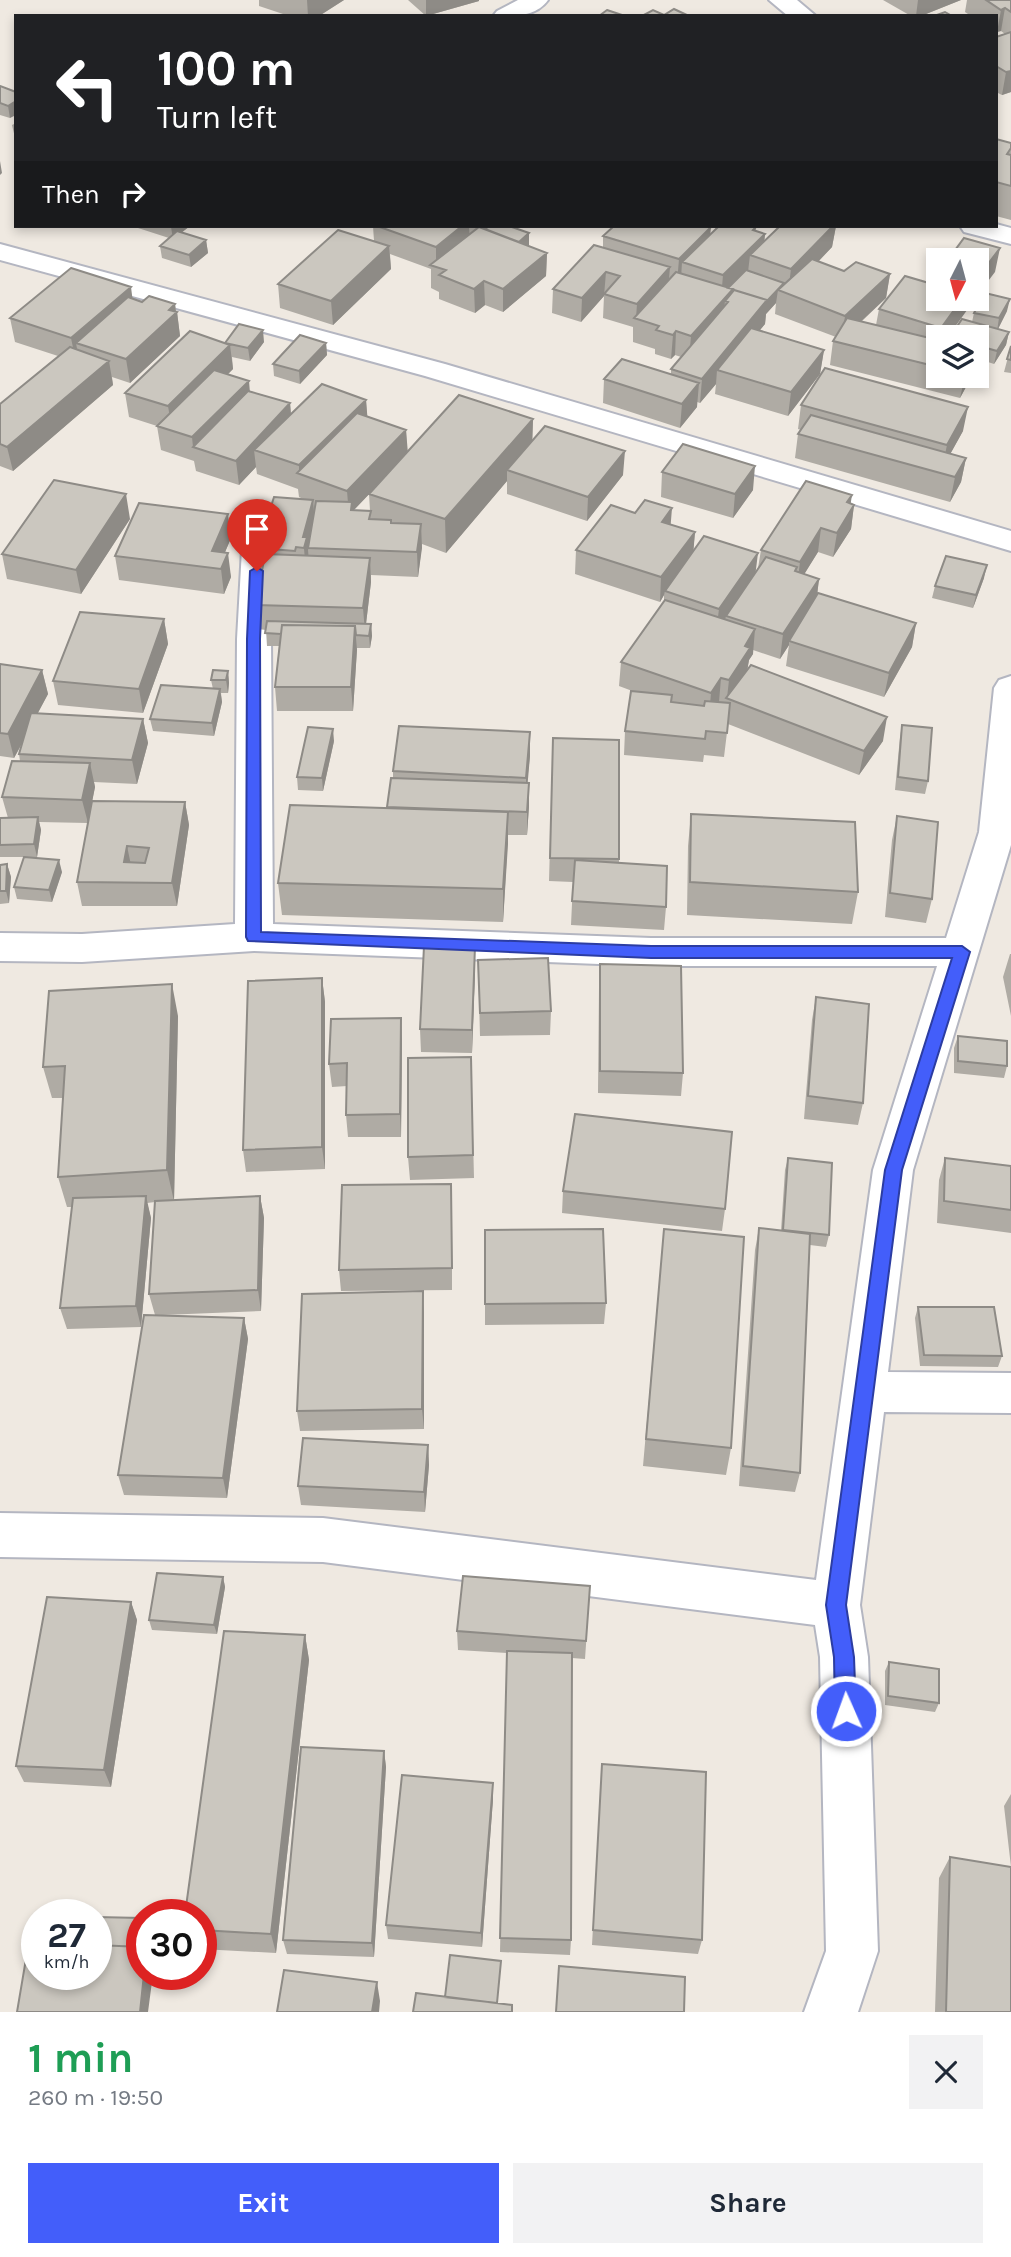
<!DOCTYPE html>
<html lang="en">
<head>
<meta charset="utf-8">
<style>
	body { margin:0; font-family:Karla,sans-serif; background:#f2f2f3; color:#1f2937; height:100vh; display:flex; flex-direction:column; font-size:26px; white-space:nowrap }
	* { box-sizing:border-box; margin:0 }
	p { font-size:23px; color:#747a83 }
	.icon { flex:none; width:38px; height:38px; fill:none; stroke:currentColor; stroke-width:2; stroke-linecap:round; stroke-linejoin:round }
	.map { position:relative; height:2012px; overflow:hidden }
	.panel { display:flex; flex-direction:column; background:#fff; flex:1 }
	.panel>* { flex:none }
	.top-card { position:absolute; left:14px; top:14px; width:984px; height:214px; border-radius:0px; box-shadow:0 4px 10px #0003; background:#202124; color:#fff; overflow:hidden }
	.needle { width:46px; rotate:186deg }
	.tools { position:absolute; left:926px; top:248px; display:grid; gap:14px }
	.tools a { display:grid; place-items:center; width:63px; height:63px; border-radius:0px; background:#fff; box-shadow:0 4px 10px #0003; font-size:35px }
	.speed { position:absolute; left:21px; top:1899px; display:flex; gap:14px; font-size:35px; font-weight:700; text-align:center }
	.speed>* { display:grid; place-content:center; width:91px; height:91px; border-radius:50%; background:#fff; box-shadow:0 4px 10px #0003; line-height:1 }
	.speed small { font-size:18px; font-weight:400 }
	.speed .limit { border:10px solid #d22; background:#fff; color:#111 }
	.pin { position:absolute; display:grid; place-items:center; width:60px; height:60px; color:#fff; margin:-72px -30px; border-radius:50% 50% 50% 0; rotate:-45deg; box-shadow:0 0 7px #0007 }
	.pin .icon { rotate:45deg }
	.me { position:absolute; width:77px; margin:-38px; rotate:358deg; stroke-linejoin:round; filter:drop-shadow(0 0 5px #0008) }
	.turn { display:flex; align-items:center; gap:24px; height:147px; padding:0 28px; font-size:32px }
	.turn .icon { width:91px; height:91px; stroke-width:2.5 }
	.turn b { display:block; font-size:49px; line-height:60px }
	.then { display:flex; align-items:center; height:66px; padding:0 28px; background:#0003; gap:14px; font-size:26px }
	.round { display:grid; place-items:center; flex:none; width:74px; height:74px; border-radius:0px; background:#f2f2f3 }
	.head { display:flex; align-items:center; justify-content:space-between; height:119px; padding:0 28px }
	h1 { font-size:42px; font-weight:700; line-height:52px; color:#1e9e55 }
	.cta { display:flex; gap:14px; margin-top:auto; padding:14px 28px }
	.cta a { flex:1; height:80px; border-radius:0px; background:#435efa; color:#fff; font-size:28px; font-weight:700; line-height:80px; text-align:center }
	.cta a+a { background:#f2f2f3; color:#1f2937 }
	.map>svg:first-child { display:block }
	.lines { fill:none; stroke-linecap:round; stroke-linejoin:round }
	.minor-casing { stroke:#b4b6c1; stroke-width:4 }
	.minor { fill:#fff; fill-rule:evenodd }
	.wall { fill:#afaba4; fill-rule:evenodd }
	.shaded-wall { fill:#8e8b86 }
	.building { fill:#cbc7bf; stroke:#8e8b86; stroke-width:2; fill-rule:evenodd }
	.route { fill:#435efa; stroke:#2c3da2; stroke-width:2 }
</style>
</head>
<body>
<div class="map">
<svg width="1011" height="2012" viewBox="0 0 1011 2012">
	<rect width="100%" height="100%" fill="#efe9e1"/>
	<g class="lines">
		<!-- minor casing -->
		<g class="minor-casing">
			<path id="minor" d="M518,0h30c-13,18 -36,16 -55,16l4,-5z
				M769,0h28l19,16h-28z
				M996,224l15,4v16l-47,-12 -4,-6h36z
				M0,244l445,120 566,167v20l-586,-175 -425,-116z
				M258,539l11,3 5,7 -3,90 2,285 378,14h295l33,-106 15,-144 5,-8 12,-4v169l-98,325 -25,202 123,1v40l-127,-1 -24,193 8,52 10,294 -20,61h-54l22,-61 -6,-294 -5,-32 -492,-63 -323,-5v-44l323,5 493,62 57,-410 64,-204h-286l-397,-15 -172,11 -82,-1v-28l82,1 153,-10 2,-285 5,-90 5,-7z"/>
		</g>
		<!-- minor -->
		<use href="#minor" class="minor"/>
	</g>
	<!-- wall -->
	<path class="wall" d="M259,0h85l-25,16h-30l-30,-10z
		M408,0h71v1l-53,15z
		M883,0h78l-40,16h-10z
		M967,0h44v92l-9,3 -6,-3v-55l9,-3 -4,-3 -5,1v-16h-25l-6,-4z
		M0,86l16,6 -6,26 -10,-3z
		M16,123v19l-4,-17z
		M996,139l15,4v77l-15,-4z
		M137,226h53l-9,7 25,7 2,13 -17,14 -29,-9 -2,-12 9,-8 -31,-10z
		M373,226h136l20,20 18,7 -1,23 -43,36 -18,-7 -10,8 -36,-14v-7l-8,-4v-19l-41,-15 1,15 -58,56 -53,-17 -2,-24 96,-43z
		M780,226h56l-4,21 -14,15 26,9 46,3 -4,24 -25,24 15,3 3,-16 50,-26 18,55h-9v38h34l-12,22 -130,-33 3,-24 3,-4 -61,-23 1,-11 -10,11 -1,10 -6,7 65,19 -4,24 -32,42 -73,-22 1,-10 -16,19 -3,-1v5l-17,21 -77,-25 1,-24 67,-5v-5l10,-12 -6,-2 -4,4 -16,-5v-5l-22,-7v-15l-30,-9 1,-22 -23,26 -29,-9 1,-24 50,-42v-11l108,-2 45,-3 9,3 -1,7z
		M133,299l9,3 33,2 1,8h1l3,24 -50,47 -18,-6 1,8 -100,86 -13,-5v-62l58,-48 -43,-14 -5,-24z
		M1007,311l-9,18 11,3 -3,13 -12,19 -18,-6v-20l-4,-16 2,-9z
		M264,342l-14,19 -18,-4 1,12 -5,5 22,17 40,12 1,11 75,-14 1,16 39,14 1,22 126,-33 -1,22 91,34 -36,46 -80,-27v-13l-61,72 -24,-9 -4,33 -47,-2v7l-5,42h5l1,12 -2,12h-13l-4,63h-76l-2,-24 4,-41h-12l-1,-16 -8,-1 -2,-24 6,-33h-1l-3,-24 45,-49 -4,-2 -1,-8 -41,-15 -1,-7 -17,18 -43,-14 -2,-10 -33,-11 -4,-24 -28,-9 -4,-24 100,-50zM369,494l1,17 -16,-1z
		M326,343l1,12 -27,29 -26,-8 -1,-12z
		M1011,346v27l-7,-1z
		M801,405l162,26 -13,23 16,4 -5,24 -11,20 -155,-44 3,-24 3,-4 -3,-1z
		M662,472l91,18 -20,28 -72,-21z
		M850,504l4,1 -3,24 -18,28 -15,-5 -14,22 15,5 -2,17 99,27 -4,24 -28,50 -98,-31 3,-21 -9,14 -27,-9v4l-4,6 -2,10 136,71 -24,34 -131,-51 -4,33 -20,-2 -1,7 -79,-7 1,-24 10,-39 -16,-6 2,-24 43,-61v-6l-4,7 -85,-28 1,-24 59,-37 60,19 -2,20 62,21 3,-5 3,-18z
		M130,519l-49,75 -74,-15 -5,-25z
		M231,538l-6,14 6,25 -7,17 -105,-14 -4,-24z
		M984,578l-11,30 -41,-10 3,-12z
		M164,619l4,25 -25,69 -85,-8 -5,-24z
		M0,664l42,6 6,24 -11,20 106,5 5,24 -11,41 -43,-2 1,5 -3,14 93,1 4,23 -12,81h-95l-5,-24 11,-59 -49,-1 2,8 -4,27h-13l38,15 -10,30 -35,-3 -3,-12 10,-30h-24v-39h8l-6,-21 18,-36 -1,-7 3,-10 -8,14 -14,-2z
		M228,671l1,12 -1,10h-7l1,9 -8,34 -61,-5 -3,-12 63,-30 -2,-9z
		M902,725l26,56 -3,13 -30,-4 5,-53z
		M530,732v24l-3,26 2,24 -2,29h-19l-5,87 -221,-7 -4,-32 109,-75 6,-30v-7z
		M553,738l66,2v123l47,44 -2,23 -93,-5 2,-43 -24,-1z
		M334,741l-11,50 -25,-1 -1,-13z
		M691,814l167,78 -6,32 -165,-9 1,-69z
		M897,816l35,83 -6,24 -41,-6 7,-77z
		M7,864l4,13 -2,26 -9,1v-39z
		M1010,954h1v62l-8,-39z
		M478,960l73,51 -1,24 -70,1z
		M600,964l83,109 -2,23 -83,-3 1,-106z
		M475,969l-3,84 -51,-1 -1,-23z
		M322,978l3,24v167l-79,3 -3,-22z
		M816,997l47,106 -5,22 -54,-6 8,-99z
		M178,1016l-4,184 86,-4 4,22 -3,93 -98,4 81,3 4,21 -21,159 -103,-3 -6,-20 37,-160 -6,-21 6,-92 -8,1 4,15 -10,109 -74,2 -7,-21 12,-101h-5l-9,-30 5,-79h-11l-9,-31z
		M401,1018l1,23 -1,96h-53l-2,-22 1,-29 -15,1 -3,-23z
		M958,1036l49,30 -3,12 -50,-5v-25z
		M471,1057l3,121 -64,2 -2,-23z
		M788,1158l41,77 -3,12 -16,-2 -10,228 -5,19 -56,-6 16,-236 4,-22 22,3 4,-61z
		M945,1158l66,8v67l-74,-10 2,-43z
		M563,1191l162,18 -3,22 -160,-18z
		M452,1206v84l-111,1 -2,-21z
		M664,1229l67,219 -5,27 -83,-9z
		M485,1230l121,73 -2,21 -119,1z
		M918,1307l84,49 -4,11 -78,-1 -5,-48z
		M424,1312v117l-124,2 -3,-20z
		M428,1445l1,20 -4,47 -124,-7 -3,-19z
		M223,1577l2,10 -8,47 -65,-4 -3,-10z
		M590,1586l-5,73 -13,-1 -1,282 -1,15 -70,-3 7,-299 -49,-3 -1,-19z
		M131,1602l6,18 -26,167 -87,-5 -8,-16z
		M305,1635l4,25 -33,293 -75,-4v-35z
		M889,1662l50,41 -4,9 -50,-7v-34z
		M384,1751l2,16 -12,190 -87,-3 -4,-14z
		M602,1764l100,176 -4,14 -106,-9z
		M1011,1794v218h-76l4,-134 11,-21 61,10 -7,-61z
		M493,1799l-11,148 -94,-8 -2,-14z"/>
	<!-- shaded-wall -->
	<path class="shaded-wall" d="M307,0h37l-25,16h-11z
		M426,0h53v1l-53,15z
		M918,0h43l-40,16h-5z
		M1005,8l-4,23 -4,1 4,-22z
		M1011,71v21l-9,3 4,-23z
		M16,101v14l-6,3 -2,-12z
		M0,161l2,12 -2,2z
		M173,226h17l-17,13 -2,-12z
		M462,226h7l1,17 -34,24v-20z
		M478,226h13l-13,11z
		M832,226h4l-4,21 -44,46 3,-24z
		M711,227l-2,23 -27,12 -1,17 -4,4 2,-24z
		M756,227l-2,18 11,-11 -2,24 -13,-3 -2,17 -27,27 2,-24 30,-45z
		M529,233v13l-18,2z
		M206,240l2,13 -17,14 -2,-12z
		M389,246l2,23 -58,56 -2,-24z
		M1000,248l-5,24 -19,25v-17z
		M547,253l-1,23 -43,36v-23z
		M670,267l-2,23 -32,28 1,-14z
		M606,272l-2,24 -23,26 1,-24z
		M890,274l-4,24 -44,41 3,-23z
		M484,281l1,24 -10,8 -1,-24z
		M131,287l3,24 -58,32 3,17 -3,2 -5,-24z
		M733,289l-7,28 2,-15 -3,-1 -2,20 -34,39 2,-24z
		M778,290l-2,13 -10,11 -1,10 -40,48 -8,-2 -1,14 -16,19 2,-24 65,-79z
		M962,299h13l-28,39h-8l2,-10z
		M1010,299l-3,12 -10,20 2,-13z
		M175,304l1,9 1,-1 3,24 -50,47 -4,-24z
		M263,330l1,12 -14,19 -2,-13z
		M676,331l-1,24 -4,4 2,-24z
		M1009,332l-3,13 -12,19 3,-13z
		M326,343l1,12 -27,29 -1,-13z
		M230,345l3,24 -61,61 -4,-24z
		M824,350l-4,24 -32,42 3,-24z
		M109,361l4,24 -100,86 -6,-24z
		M965,376h7l-12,22z
		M249,381l2,24 -58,42 -1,-10z
		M699,383l-2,24 -17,21 2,-24z
		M366,400l2,24 -69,50v-9z
		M290,403l2,25 -38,22 2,17 -17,18 -3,-24z
		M968,407l-5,24 -21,38 5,-24z
		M533,419l-1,33 -25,18v11l-61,72 -1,-34z
		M406,430l2,24 -59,61 -2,-24z
		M625,451l-2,24 -36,46 1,-24z
		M966,458l-5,24 -11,20 5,-25z
		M755,466l-2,24 -20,28 2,-24z
		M126,494l4,25 -49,75 -5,-24z
		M852,495l-3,19 5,-9 -3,24 -18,28 4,-24 10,-31z
		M313,500l2,24 -7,26 1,12 -3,10 -3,-35z
		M672,508l-2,25 -8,-11z
		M228,514l3,24 -13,31 -6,-18z
		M421,524l1,24 -4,29 -1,-25z
		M821,528l-3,24 -21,34 3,-24z
		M695,532l-2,24 -28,35 -1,4 -4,7 1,-25z
		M228,553l3,24 -7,17 -3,-25z
		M758,553l-3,24 -29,39 -1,4 -9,13 3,-24z
		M370,558l1,24 -6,50 -2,-24z
		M987,565l-3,13 -11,30 3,-13z
		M819,579l-3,24 -27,38v4l-9,14 3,-25z
		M164,619l4,25 -25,69 -4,-24z
		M916,623l-4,24 -28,50 5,-24z
		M371,624l1,12 -2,12 -1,-12z
		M355,626l2,24 -4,61 -2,-24z
		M755,629l-2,25 -4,6 -2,12 -20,26 2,-18 16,-34z
		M42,670l6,24 -34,64 -6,-24z
		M228,671l1,12 -1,10 -2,-13z
		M721,678l-2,24 -10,15 2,-24z
		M220,689l2,13 -8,34 -2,-13z
		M887,717l-4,24 -24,34 5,-24z
		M143,719l5,24 -11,41 -5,-24z
		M333,729l1,12 -11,50 -1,-13z
		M530,732v24l-4,46v-24z
		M90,763l5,24 -7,36 -6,-23z
		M529,783v23l-2,29v-23z
		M185,802l4,23 -12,81 -5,-23z
		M508,812v32l-5,78v-33z
		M38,817l3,13 -4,27 -3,-13z
		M127,846l5,24 -8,-8z
		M59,860l3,12 -10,30 -3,-12z
		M7,864l4,13 -2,26 -3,-12z
		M475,946v23l-3,84v-23z
		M322,978l3,24v167l-3,-22z
		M172,984l6,32 -4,185 -7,-31z
		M401,1018l1,23 -1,96 -1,-23z
		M451,1184l1,22v84v-22z
		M146,1196l5,22 -10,109 -5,-21z
		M260,1196l4,22 -3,93 -3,-21z
		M423,1291l1,21v117l-2,-20z
		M244,1318l4,21 -21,159 -4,-20z
		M428,1445l1,20 -4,47 -1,-20z
		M223,1577l2,10 -8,47 -3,-9z
		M131,1602l6,18 -26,167 -7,-17z
		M305,1635l4,25 -33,293 -5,-19z
		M384,1751l2,16 -12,190 -2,-14z
		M493,1783v16l-11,148 -1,-14z
		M144,1974h9l-5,38h-8z
		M377,1982l3,19 -1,11h-7z"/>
	<!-- building -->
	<path class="building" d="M986,0h25v12l-6,-4 -4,2z
		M674,9l15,7h-47l11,-6 11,5z
		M607,10l18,6h-26z
		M945,12l7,4h-18z
		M1011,32v39l-5,1 -10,-6v-29z
		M0,86l16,6v9l-8,5 -8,-3z
		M996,139l15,4v5l-4,6 4,1v31l-15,-4z
		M377,226h85l-26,21z
		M490,226h19l20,7 -10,9 -34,-13z
		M614,226h95l2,1 -32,32 -76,-23z
		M719,226h33l4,1 -3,3 12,4 -42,41 -41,-13z
		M780,226h53l-42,43 -41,-14z
		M479,227l68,26 -44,36 -19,-8 -10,8 -35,-14 7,-5 -16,-5z
		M338,230l51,16 -58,55 -53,-17z
		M177,231l29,9 -17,15 -29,-9z
		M964,238l36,10 -24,32v-19h-29z
		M594,245l76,22 -33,37 -33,-10 16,-18 -14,-4 -24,26 -29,-9z
		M812,259l32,12 12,-9 34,12 -45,42 -67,-26z
		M71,268l60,19 -60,51 -61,-20z
		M746,270l38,13 -17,18v-1l-33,-10 -2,2 1,-3 -5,-1z
		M676,272l57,17 -42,47 -15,-5 -3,4 -17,-5 3,-4 -25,-8z
		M938,272v27h24l-21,29 -62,-19 26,-33 24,7z
		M734,290l33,10 -65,79 -31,-10 57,-67 -3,-1z
		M985,293l25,6 -11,19 -25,-5z
		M149,296l26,8 -6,6 8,2 -51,47 -50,-16 52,-46 14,5z
		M847,318l91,22v27l-105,-26z
		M962,319l47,13 -12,19 -21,-6v-7l-26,-1z
		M239,324l24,6 -15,18 -23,-5z
		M751,328l73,22 -33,42 -74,-22z
		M190,331l40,14 -62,61 -43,-13z
		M300,335l26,8 -27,28 -26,-7z
		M1011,346v14l-4,-1z
		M70,347l39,14 -102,86 -7,-3v-40z
		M622,359l77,24 -17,21 -78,-25z
		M825,368l143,39 -21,38 -146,-40z
		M214,370l35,11 -57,56 -35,-11z
		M322,384l44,16 -67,65 -45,-15z
		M248,391l42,12 -54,58 -43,-14z
		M459,395l74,24 -88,100 -76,-25z
		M357,413l49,17 -59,61 -50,-18z
		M811,415l155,43 -11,19 -157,-43z
		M545,426l80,25 -37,46 -81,-27z
		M683,444l72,22 -20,28 -73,-22z
		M54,480l72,14 -50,76 -74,-16z
		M806,481l46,14 -5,7 7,3 -17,28 -16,-5 -21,34 -39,-12z
		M274,497l39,3 -10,37h4l-3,11 -8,-1 -1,4 -37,-3z
		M645,500l27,8 -10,14 33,10 -34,45 -85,-27 35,-45 24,8z
		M316,501l36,1 -1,8 20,1 -2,8 22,1v3l30,1 -4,28 -109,-4z
		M139,503l89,11 -16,37 16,2 -7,16 -106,-13z
		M704,536l54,17 -39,56 -54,-18z
		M265,554l105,4 -7,50 -107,-3z
		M946,556l41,9 -11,30 -41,-9z
		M766,557l31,10 -2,4 24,8 -36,55 -57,-18z
		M818,593l98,30 -27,50 -100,-32z
		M665,600l90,29 -10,17 5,2 -21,32 -8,-2 -10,15 -90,-31z
		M80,612l84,7 -25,70 -86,-8z
		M267,621l104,3 -2,12 -13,-1 -1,-9 -73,-1 -1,9 -16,-1z
		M282,625l73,1 -4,61h-76z
		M0,664l42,6 -34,64 -8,-1z
		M751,665l136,52 -23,34 -138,-53z
		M213,670l15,1 -2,9h-15z
		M161,685l59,4 -8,34 -62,-4z
		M631,691l41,4 -1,7 33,4 1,-5 25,2 -3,30 -21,-2 -1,8 -80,-8z
		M31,713l112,6 -11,41 -113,-6z
		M902,725l30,3 -4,53 -30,-4z
		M399,726l131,6 -4,46 -133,-7z
		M308,727l25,2 -11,49 -25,-1z
		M553,738l66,2v119l-69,-1z
		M12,761l78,2 -8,37 -80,-3z
		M391,778l138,5 -2,29 -140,-5z
		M92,801l93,1 -13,81 -95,-1zM127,846l22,2 -4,15 -21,-1z
		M290,805l218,7 -5,77 -225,-6z
		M691,814l164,8 3,70 -168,-10z
		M897,816l41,6 -6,77 -42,-6z
		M38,817l-4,27 -34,1v-27z
		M24,857l35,3 -10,30 -35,-3z
		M575,860l92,6 -1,41 -94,-6z
		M7,864l-1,27h-6v-26z
		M424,946h51l-3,84 -52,-1z
		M548,958l3,53 -71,2 -2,-53z
		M600,964l81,2 2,107 -83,-2z
		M322,978v169l-79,3 5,-169z
		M172,984l-5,186 -109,7 7,-111 -22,1 6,-76z
		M816,997l53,7 -6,99 -55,-7z
		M401,1018l-1,96 -54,1 1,-52 -18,1 2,-45z
		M958,1036l49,5v25l-49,-5z
		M471,1057l2,98 -65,2v-99z
		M575,1114l157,18 -7,77 -162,-18z
		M788,1158l44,5 -3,72 -46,-5z
		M945,1158l66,8v44l-67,-9z
		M451,1184l1,84 -113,2 3,-85z
		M146,1196l-10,110 -76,2 13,-110z
		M260,1196l-2,94 -109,4 6,-93z
		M759,1228l51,6 -10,239 -57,-7z
		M603,1229l3,74 -121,1v-74z
		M664,1229l80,8 -13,211 -85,-9z
		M423,1291l-1,118 -125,2 5,-117z
		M918,1307h76l8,49 -78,-1z
		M144,1315l100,3 -21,160 -105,-3z
		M303,1438l125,7 -4,47 -126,-6z
		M157,1573l66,4 -9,48 -65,-5z
		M463,1576l127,10 -4,55 -129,-10z
		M47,1597l84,5 -27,168 -88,-4z
		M224,1631l81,4 -34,299 -70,-4v-16h-16z
		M507,1651l65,2 -1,287 -71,-2z
		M889,1662l50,7v34l-51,-7z
		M301,1747l83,4 -12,192 -89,-3z
		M602,1764l104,8 -4,168 -109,-10z
		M402,1775l91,8 -12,150 -95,-8z
		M950,1857l61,10v145h-65z
		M96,1917l46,1v29l-46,-2z
		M29,1941l8,1v32h59v-29l46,2v27h2l-4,38h-123z
		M450,1955l51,6 -4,42 -52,-6z
		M559,1966l126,11 -1,35h-128z
		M284,1970l93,12 -5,30h-95z
		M416,1993l96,12v7h-99z"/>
	<!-- route -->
	<path class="route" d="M257,567l6,4 -3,68 1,293 390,14h311l8,6 -68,218 -56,435 8,52 2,54 -3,7 -7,3 -8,-3 -3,-7 -1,-54 -8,-52 59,-435 67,-212h-301l-403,-17 -2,-4 1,-298 3,-68z"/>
</svg>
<div class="tools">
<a><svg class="needle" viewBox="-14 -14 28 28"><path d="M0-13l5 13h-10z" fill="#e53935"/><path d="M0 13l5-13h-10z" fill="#747a83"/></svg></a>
<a><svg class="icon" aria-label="layers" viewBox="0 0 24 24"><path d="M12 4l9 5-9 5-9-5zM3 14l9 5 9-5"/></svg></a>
</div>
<div class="speed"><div>27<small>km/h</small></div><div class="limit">30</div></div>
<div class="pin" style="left:257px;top:571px;background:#d93025"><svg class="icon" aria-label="arrive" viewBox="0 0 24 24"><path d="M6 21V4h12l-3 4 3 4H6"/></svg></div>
<svg class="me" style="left:846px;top:1711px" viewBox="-20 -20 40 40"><circle r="17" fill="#435efa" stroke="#fff" stroke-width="3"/><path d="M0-11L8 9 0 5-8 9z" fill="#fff"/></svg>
<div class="top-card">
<div class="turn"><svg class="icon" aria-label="left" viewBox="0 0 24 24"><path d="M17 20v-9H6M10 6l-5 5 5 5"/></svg><div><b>100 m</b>Turn left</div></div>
<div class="then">Then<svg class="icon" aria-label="right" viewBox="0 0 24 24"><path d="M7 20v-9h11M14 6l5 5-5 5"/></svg></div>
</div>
</div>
<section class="panel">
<div class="head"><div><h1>1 min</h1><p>260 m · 19:50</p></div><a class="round"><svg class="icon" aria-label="close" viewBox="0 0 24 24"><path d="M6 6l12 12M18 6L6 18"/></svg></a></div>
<div class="cta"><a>Exit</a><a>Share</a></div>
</section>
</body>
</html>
